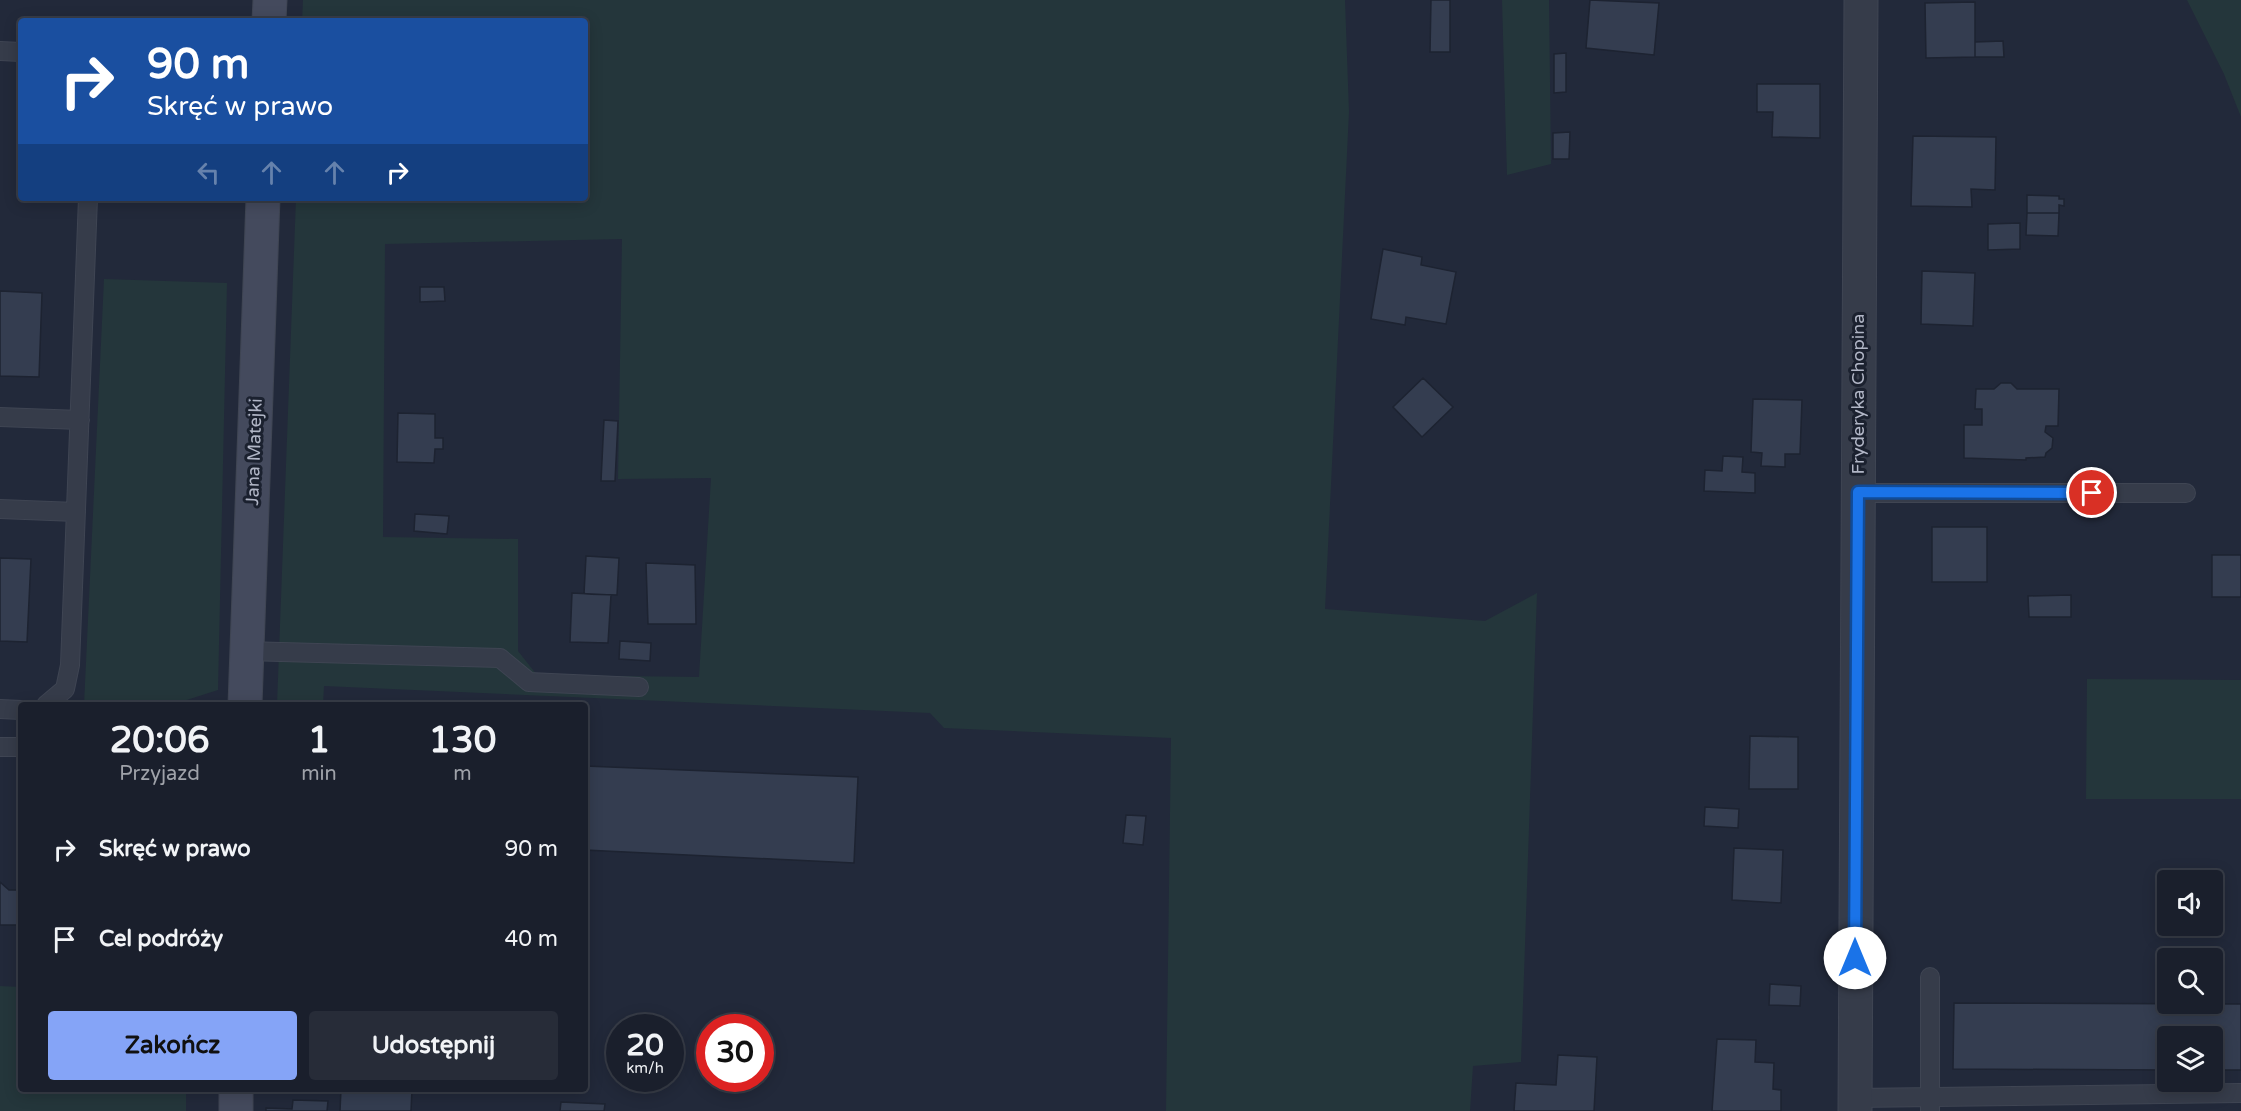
<!DOCTYPE html>
<html lang="pl">
<head>
<meta charset="utf-8">
<style>
	body { margin:0; font-family:"Varela Round",sans-serif; background:#272c38; color:#f1f3f6; height:100vh; display:flex; flex-direction:column; font-size:22px; white-space:nowrap }
	* { box-sizing:border-box; margin:0 }
	p { font-size:20px; color:#9fa2a9 }
	.icon { flex:none; width:33px; height:33px; fill:none; stroke:currentColor; stroke-width:2; stroke-linecap:round; stroke-linejoin:round }
	.map { position:relative; flex:1; overflow:hidden }
	.details { position:absolute; left:18px; top:702px; width:570px; height:390px; display:flex; flex-direction:column; background:#1a1f2c; border-radius:6px; box-shadow:0 3px 15px #0003,0 0 0 2px #383d48 }
	.details>* { flex:none }
	.hud { position:absolute; left:18px; top:18px; width:570px; height:183px; border-radius:6px; box-shadow:0 3px 15px #0003,0 0 0 2px #383d48; background:#1a4fa0; color:#fff; overflow:hidden }
	.fabs { position:absolute; left:2157px; top:870px; display:grid; gap:12px }
	.fabs a { display:grid; place-items:center; width:66px; height:66px; border-radius:6px; background:#1a1f2c; box-shadow:0 3px 15px #0003,0 0 0 2px #383d48; font-size:30px }
	.speed { position:absolute; left:606px; top:1014px; display:flex; gap:12px; font-size:30px; font-weight:700; text-align:center }
	.speed>* { display:grid; place-content:center; width:78px; height:78px; border-radius:50%; background:#1a1f2c; box-shadow:0 3px 15px #0003,0 0 0 2px #383d48; line-height:1 }
	.speed small { font-size:15px; font-weight:400 }
	.speed .limit { border:9px solid #d22; background:#fff; color:#111 }
	.pin { position:absolute; display:grid; place-items:center; width:51px; height:51px; color:#fff; margin:-26px; border:3px solid #fff; border-radius:50%; box-shadow:0 2px 6px #0007 }
	.me { position:absolute; width:66px; margin:-33px; rotate:0deg; stroke-linejoin:round; filter:drop-shadow(0 0 4px #0008) }
	.turn { display:flex; align-items:center; gap:21px; height:126px; padding:0 30px; font-size:27px }
	.turn .icon { width:78px; height:78px; stroke-width:2.5 }
	.turn b { display:block; font-size:42px; line-height:51px }
	.lanes { display:flex; align-items:center; height:57px; padding:0 30px; background:#0003; justify-content:center; gap:30px; direction:ltr }
	.lanes .off { opacity:.35 }
	.eta { display:flex; justify-content:space-evenly; align-items:center; height:102px; text-align:center }
	.eta b { font-size:36px; font-weight:700; line-height:42px }
	.cta { display:flex; gap:12px; margin-top:auto; padding:12px 30px }
	.cta a { flex:1; height:69px; border-radius:6px; background:#85a4f7; color:#111; font-size:24px; font-weight:700; line-height:69px; text-align:center }
	.cta a+a { background:#272c38; color:#f1f3f6 }
	ul { padding:0; list-style:none }
	li { display:flex; align-items:center; gap:18px; height:90px; padding:0 30px }
	li div { flex:1 }
	li b { display:block; font-size:22px }
	li em { font-style:normal }
	.map>svg:first-child { display:block }
	.green { fill:#24363b; fill-rule:evenodd }
	.building { fill:#343d50; stroke:#1d2331; stroke-width:1.5 }
	.lines { fill:none; stroke-linecap:round; stroke-linejoin:round }
	.lane-casing { stroke:#3f4553; stroke-width:20 }
	.street-casing { stroke:#3f4553; stroke-width:35 }
	.secondary-casing { stroke:#3f4553; stroke-width:35 }
	.lane { stroke:#363c4a; stroke-width:18 }
	.street { stroke:#363c4a; stroke-width:33 }
	.secondary { stroke:#444a5d; stroke-width:33 }
	.route-casing { stroke:#114b97; stroke-width:15 }
	.route { stroke:#1a73e8; stroke-width:10 }
	.labels { text-anchor:middle; dominant-baseline:central; stroke-width:6; stroke-linejoin:round; paint-order:stroke }
	.street-label { font-size:18px; fill:#b1b6c6; stroke:#1b212f }
</style>
</head>
<body>
<div class="map">
<svg width="2241" height="1111" viewBox="0 0 2241 1111">
	<rect width="100%" height="100%" fill="#22293a"/>
	<!-- green -->
	<path class="green" d="M303,0h1042l4,112 -24,497 160,12 52,-28 -16,469 -48,4 -3,45h-304l5,-373 -227,-10 -14,-15 -606,-27 -1,19h-46l19,-507h289v-177h-283zM622,239l-4,240 93,-1 -12,199 -162,-2 -19,-24v-112l-135,-2 2,-293z
		M1502,0h47l2,164 -44,11z
		M2187,0h54v117l-17,-43z
		M104,279l123,4 -9,407 -47,15h-87z
		M2087,679l154,1v119h-155z
		M0,986l21,1v102h165v22h-186z"/>
	<!-- building -->
	<path class="building" d="M1431,0h19v52h-20z
		M1590,0l69,3 -5,52 -68,-7z
		M1975,2v55l-49,1 -1,-55z
		M2003,41l1,16h-29v-15z
		M1566,53v39l-12,1v-39z
		M1757,84h63v54l-48,-1 1,-25h-16z
		M1570,132l-1,27h-16v-26z
		M1913,136l83,1 -1,53 -24,-1 1,18 -61,-1z
		M2027,195l32,1v3h5v7l-5,-1v8h-32z
		M2027,213h32l-1,23 -32,-1z
		M2020,223v26l-32,1v-26z
		M1383,249l39,8 -1,8 35,7 -10,52 -40,-7 -1,8 -34,-6z
		M1922,271l53,2 -2,53 -52,-2z
		M420,287h24l1,14 -25,1z
		M0,291l42,2 -3,84 -39,-1z
		M1423,378l30,29 -31,30 -29,-30z
		M2001,383h10l6,6h42l-1,37h-12l-1,6 8,6 -1,10 -6,5 -1,4 -19,1v2l-62,-2v-33h18v-16h-7l1,-20h18z
		M1753,399l49,1 -2,54h-15v13l-24,-1 1,-13 -11,-1z
		M398,413l37,1v24h8v11h-8l-1,14 -37,-1z
		M604,420l14,1 -3,60h-14z
		M1723,456l20,1 -1,15 13,1v20l-51,-2 1,-21 17,1z
		M415,514l34,2 -2,18 -33,-3z
		M1932,527h55v55h-55z
		M2212,555h29v42h-29z
		M586,556l33,2 -2,37 -33,-1z
		M0,558l31,1 -4,83 -27,-1z
		M646,563l49,2 1,59h-48z
		M572,593l39,2 -3,48 -38,-1z
		M2071,595v22h-42l-1,-21z
		M620,641l31,2 -1,18 -31,-2z
		M1750,736l48,1v52h-49z
		M585,766l273,11 -4,86 -269,-13z
		M1705,807l34,2 -1,19 -34,-2z
		M1126,815l20,1 -3,29 -20,-2z
		M1734,848l49,2 -2,53 -49,-3z
		M0,882l9,8h12v35h-21z
		M1770,984l31,2 -1,20 -31,-1z
		M1954,1003l287,1v66h-29v-34h-44v34l-215,-1z
		M1717,1039l39,1 -1,22 19,1 -1,26 8,1v21h-69z
		M1558,1055l39,2 -3,54h-80l2,-28 40,2z
		M341,1089h71l-1,22h-71z
		M293,1100l35,1 -1,10h-61v-3l26,1z
		M561,1102l44,2 -1,7h-44z"/>
	<g class="lines">
		<!-- lane casing -->
		<g class="lane-casing">
			<path id="lane" d="M0,51l21,1
				M0,417l80,3
				M1858,493h328
				M0,509l76,3
				M247,651l253,7 29,24 110,5
				M46,705l19,-16 5,-24 18,-467
				M0,709l21,1
				M0,747h21
				M1855,1098l386,-5
				M1930,1111v-134"/>
		</g>
		<!-- street casing -->
		<g class="street-casing">
			<path id="street" d="M1855,1111l6,-1111"/>
		</g>
		<!-- secondary casing -->
		<g class="secondary-casing">
			<path id="secondary" d="M269,21l1,-21
				M245,705l18,-507
				M236,1111v-22"/>
		</g>
		<!-- lane -->
		<use href="#lane" class="lane"/>
		<!-- street -->
		<use href="#street" class="street"/>
		<!-- secondary -->
		<use href="#secondary" class="secondary"/>
	</g>
	<g class="lines">
		<!-- route casing -->
		<g class="route-casing">
			<path id="route" d="M1855,958l3,-466 234,1"/>
		</g>
		<!-- route -->
		<use href="#route" class="route"/>
	</g>
	<g class="labels">
		<!-- street labels -->
		<g class="street-label">
			<text transform="translate(1858 394) rotate(-90)">Fryderyka Chopina</text>
			<text transform="translate(254 452) rotate(-88)">Jana Matejki</text>
		</g>
	</g>
</svg>
<div class="fabs">
<a><svg class="icon" aria-label="sound" viewBox="0 0 24 24"><path d="M4 9h4l5-4v14l-5-4H4zM17 9q2 3 0 6"/></svg></a>
<a><svg class="icon" aria-label="search" viewBox="0 0 24 24"><circle cx="10" cy="10" r="6"/><path d="M15 15l6 6"/></svg></a>
<a><svg class="icon" aria-label="layers" viewBox="0 0 24 24"><path d="M12 4l9 5-9 5-9-5zM3 14l9 5 9-5"/></svg></a>
</div>
<div class="speed"><div>20<small>km/h</small></div><div class="limit">30</div></div>
<div class="pin" style="left:2092px;top:493px;background:#d93025"><svg class="icon" aria-label="arrive" viewBox="0 0 24 24"><path d="M6 21V4h12l-3 4 3 4H6"/></svg></div>
<svg class="me" style="left:1855px;top:958px" viewBox="-20 -20 40 40"><circle r="19" fill="#fff"/><path d="M0-13L10 11 0 6-10 11z" fill="#1a73e8"/></svg>
<div class="hud">
<div class="turn"><svg class="icon" aria-label="right" viewBox="0 0 24 24"><path d="M7 20v-9h11M14 6l5 5-5 5"/></svg><div><b>90 m</b>Skręć w prawo</div></div>
<div class="lanes"><svg class="icon off" aria-label="left" viewBox="0 0 24 24"><path d="M17 20v-9H6M10 6l-5 5 5 5"/></svg><svg class="icon off" aria-label="ahead" viewBox="0 0 24 24"><path d="M12 20V5M6 11l6-6 6 6"/></svg><svg class="icon off" aria-label="ahead" viewBox="0 0 24 24"><path d="M12 20V5M6 11l6-6 6 6"/></svg><svg class="icon" aria-label="right" viewBox="0 0 24 24"><path d="M7 20v-9h11M14 6l5 5-5 5"/></svg></div>
</div>
<section class="details">
<div class="eta">
<div><b>20:06</b><p>Przyjazd</p></div>
<div><b>1</b><p>min</p></div>
<div><b>130</b><p>m</p></div>
</div>
<ul>
<li><svg class="icon" aria-label="right" viewBox="0 0 24 24"><path d="M7 20v-9h11M14 6l5 5-5 5"/></svg><div><b>Skręć w prawo</b></div><em>90 m</em></li>
<li><svg class="icon" aria-label="arrive" viewBox="0 0 24 24"><path d="M6 21V4h12l-3 4 3 4H6"/></svg><div><b>Cel podróży</b></div><em>40 m</em></li>
</ul>
<div class="cta"><a>Zakończ</a><a>Udostępnij</a></div>
</section>
</div>
</body>
</html>
